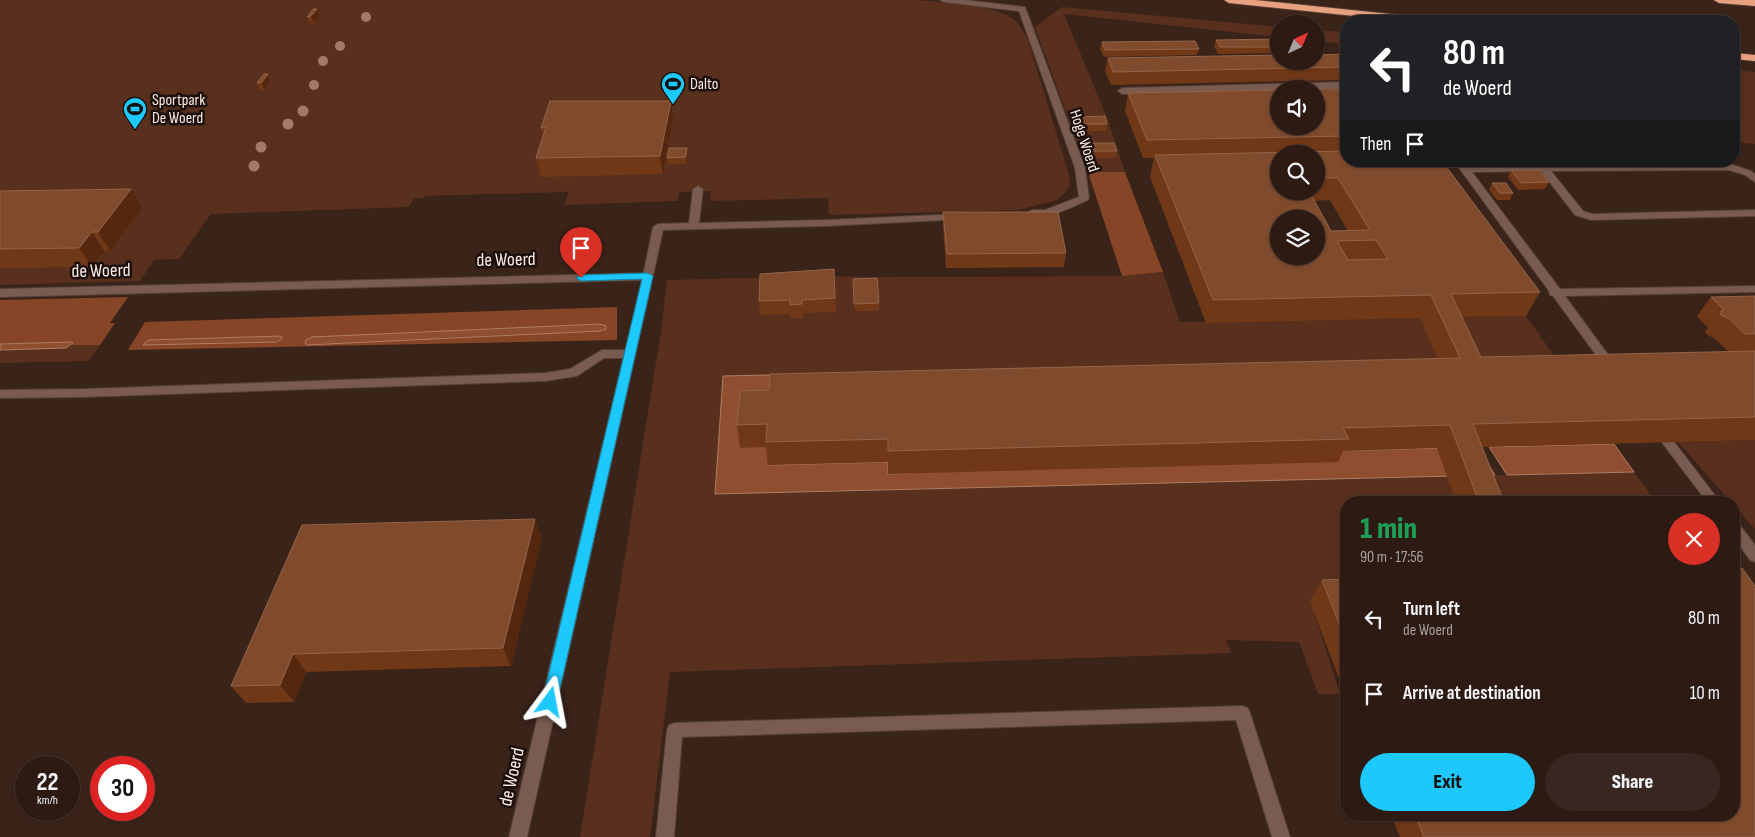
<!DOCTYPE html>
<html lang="en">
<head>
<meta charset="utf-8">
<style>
	body { margin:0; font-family:"Sofia Sans Condensed",sans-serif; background:#382721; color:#f1f3f6; height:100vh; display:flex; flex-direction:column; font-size:19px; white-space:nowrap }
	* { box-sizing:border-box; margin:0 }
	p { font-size:16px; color:#a6a1a0 }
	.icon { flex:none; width:28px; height:28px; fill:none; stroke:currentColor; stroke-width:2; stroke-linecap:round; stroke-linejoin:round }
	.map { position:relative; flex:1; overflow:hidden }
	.drawer { position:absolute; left:1340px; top:496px; width:400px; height:325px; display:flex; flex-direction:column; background:#2c1a13; border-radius:20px; box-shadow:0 1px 4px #0004,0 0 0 1px #483833 }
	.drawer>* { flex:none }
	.hud { position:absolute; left:1340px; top:15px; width:400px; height:152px; border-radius:20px; box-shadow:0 1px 4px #0004,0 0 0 1px #483833; background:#202124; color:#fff; overflow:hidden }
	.needle { width:32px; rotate:44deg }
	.buttons { position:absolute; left:1270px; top:15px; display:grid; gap:10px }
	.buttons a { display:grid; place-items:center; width:55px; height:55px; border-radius:50%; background:#2c1a13; box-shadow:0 1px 4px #0004,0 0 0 1px #483833; font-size:25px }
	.speed { position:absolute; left:15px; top:756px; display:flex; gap:10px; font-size:25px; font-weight:700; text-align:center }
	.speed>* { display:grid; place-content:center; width:65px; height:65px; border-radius:50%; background:#2c1a13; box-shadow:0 1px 4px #0004,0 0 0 1px #483833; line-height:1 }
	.speed small { font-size:12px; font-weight:400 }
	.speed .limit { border:8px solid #d22; background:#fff; color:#111 }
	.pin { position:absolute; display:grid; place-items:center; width:42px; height:42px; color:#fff; margin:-51px -21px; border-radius:50% 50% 50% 0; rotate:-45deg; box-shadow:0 0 5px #0007 }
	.pin .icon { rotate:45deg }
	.me { position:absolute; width:55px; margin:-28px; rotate:13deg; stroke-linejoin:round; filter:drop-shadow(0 0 4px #0008) }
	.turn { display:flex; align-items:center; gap:18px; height:105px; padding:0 20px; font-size:22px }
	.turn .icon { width:65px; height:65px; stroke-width:2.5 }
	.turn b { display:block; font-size:35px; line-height:42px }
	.then { display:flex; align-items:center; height:48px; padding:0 20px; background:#0003; gap:10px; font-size:19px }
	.round { display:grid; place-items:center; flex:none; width:52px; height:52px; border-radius:26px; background:#382721 }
	.summary { display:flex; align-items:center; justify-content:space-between; height:85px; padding:0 20px }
	h1 { font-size:30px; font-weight:800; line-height:38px; color:#1e9e55 }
	.button { display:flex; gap:10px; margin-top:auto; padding:10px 20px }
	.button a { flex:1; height:58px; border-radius:30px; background:#1dc9fc; color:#111; font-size:20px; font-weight:800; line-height:58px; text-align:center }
	.button a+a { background:#382721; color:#f1f3f6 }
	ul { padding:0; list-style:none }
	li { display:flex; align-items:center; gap:15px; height:75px; padding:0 20px }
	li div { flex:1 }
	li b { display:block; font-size:19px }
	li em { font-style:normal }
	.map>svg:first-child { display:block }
	.green { fill:#58301d }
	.forest { fill:#854526 }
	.water { fill:#8e4e2f; stroke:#af7d66 }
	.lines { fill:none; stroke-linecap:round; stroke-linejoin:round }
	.service-casing { stroke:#553f36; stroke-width:2 }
	.minor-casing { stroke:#553f36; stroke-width:2 }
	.motorway-casing { stroke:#553f36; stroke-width:2 }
	.service { fill:#795c4f; fill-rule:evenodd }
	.minor { fill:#795c4f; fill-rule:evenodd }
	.motorway { fill:#e8a07f; fill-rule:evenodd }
	.tree { fill:#a47967 }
	.wall { fill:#703817; fill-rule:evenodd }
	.shaded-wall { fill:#54270e }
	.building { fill:#804b2d; stroke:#93644a; fill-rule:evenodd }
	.route { fill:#1dc9fc; stroke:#1383a4 }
	.labels { text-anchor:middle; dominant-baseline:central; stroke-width:5; stroke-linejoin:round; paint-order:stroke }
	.far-poi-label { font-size:16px; fill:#fcece5; stroke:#1a0f0b; text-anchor:start }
	.far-street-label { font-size:16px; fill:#fcece5; stroke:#1a0f0b }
	.street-label { font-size:19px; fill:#fcece5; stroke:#1a0f0b }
</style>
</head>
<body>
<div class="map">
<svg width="1755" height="837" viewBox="0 0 1755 837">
	<rect width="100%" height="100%" fill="#3a2319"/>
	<!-- green -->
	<path class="green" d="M0,0h918c25,3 83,4 100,23 4,5 7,12 10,17l42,138 -1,9 -6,8 -9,6 -36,9 -189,5 -1,-17 -118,3 1,-10 -31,1 -3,9 -112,4 3,-13 -143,4 -1,2h-10l-5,9 -198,7 -32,45 -25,1 -14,21 -140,4z
		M1062,7l217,20v10l-215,-23 44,106 17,52h-37l-53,-145z
		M1316,30l30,2v12l-30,-3z
		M1734,70l21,2v72l-11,-1 -10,-6z
		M1163,272l17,50 346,-6 29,41 -832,19 -8,117 919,-21 22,30h-310v99l-35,2 29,91h-22l-19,-52 -73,-2 5,13 -561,19 -20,165h-70l81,-506 6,-51 160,-4 44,1 251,-1z
		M72,345h28l-11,16 -89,2v-13l66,-2z
		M1755,440v89l-21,-24v-3h-3l-53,-60z"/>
	<!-- forest -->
	<path class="forest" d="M1088,172h37l38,100 -41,4z
		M128,297l-18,26h5l-15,22h-28l-1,-3 -71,2v-44z
		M617,307v33l-489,10 17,-28z"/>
	<!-- water -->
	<path class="water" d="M600,324l6,2v3l-5,2 -295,14 -1,-2 1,-3 6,-3z
		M281,336l1,3 -5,3 -134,3 6,-5z
		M71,342l2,1 -7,5 -66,2v-6z
		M1555,357l-786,90v18l119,-3v12l445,-23 145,-4 17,28 -780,19 8,-118z
		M1614,444l20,28 -127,3 -18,-28z"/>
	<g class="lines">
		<!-- service casing -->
		<g class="service-casing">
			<path id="service" d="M1346,82v6l-224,6 -4,-3 4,-3z
				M1464,161l4,5 262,-2 21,7 4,3v8l-10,-7 -16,-5 -178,1 32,40 9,3 163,-4v6l-164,4 -16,-5 -34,-44 -69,1 88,117 195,-3v6l-190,4 52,71 -6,4 -4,-1 -54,-74 -3,-1 -1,-4 -92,-126h-30l-5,-3z
				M698,186l5,3 -4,34 127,-3 5,3 -5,3 -163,4 -10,46 -1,2h-8l-1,-2 10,-49 5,-3 31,-1 4,-34z
				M602,350h28l6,4 -6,4h-26l-27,18 -32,5 -461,16 -84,1v-8l84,-1 461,-16 25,-4z
				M1658,424l4,2 58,76h-13l-53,-70 -2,-3 2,-3z
				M1734,523l5,1 16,21v17l-5,-2 -16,-22z
				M1242,706l6,2 2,5 40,124h-18l-36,-117 -554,17 -8,100h-18l11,-107 2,-5 6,-2z"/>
		</g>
		<!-- minor casing -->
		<g class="minor-casing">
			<path id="minor" d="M940,0h24l61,7 60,161 4,30 -1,2c-14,6 -48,24 -61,13l5,-3h13l34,-13 -4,-29 -56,-157 -75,-9z
				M960,214l4,1v4l-138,7 -5,-3 5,-3z
				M648,273l5,3 -126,561h-18l133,-557 -642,17v-8z"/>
		</g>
		<!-- motorway casing -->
		<g class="motorway-casing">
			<path id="motorway" d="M1224,0h31l173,18 5,3h-30l-174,-18z
				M1714,0h41v6l-36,-3z
				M1734,53l21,2v6l-21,-2z"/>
		</g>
		<!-- service -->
		<use href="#service" class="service"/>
		<!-- minor -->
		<use href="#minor" class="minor"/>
		<!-- motorway -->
		<use href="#motorway" class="motorway"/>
	</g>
	<!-- trees -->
	<g class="tree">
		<circle cx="366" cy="17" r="5"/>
		<circle cx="340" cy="46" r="5"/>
		<circle cx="323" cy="61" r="5"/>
		<circle cx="314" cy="85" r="5"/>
		<circle cx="303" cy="111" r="5.5"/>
		<circle cx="288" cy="124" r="5.5"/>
		<circle cx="261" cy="147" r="5.5"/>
		<circle cx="254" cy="166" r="5.5"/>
	</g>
	<!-- wall -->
	<path class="wall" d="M317,9l3,6 -6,8h-4l-3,-6z
		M1279,39v14l-61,1 -4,-8 2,-6z
		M1102,42l97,7 -2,6 -93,2 -4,-8z
		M1346,54v26l-235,5 -6,-14 3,-13z
		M268,74l3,7 -7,9h-4l-3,-7z
		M1346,89v72l194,131 -14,24 -64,1 19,40 248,-5 -14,-13 -9,-5 -1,-3 3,-3 -11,-12 14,-19 44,-1v144l-273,7 22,55h-48l-19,-54 -94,3 -5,11 -450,12v-12l-120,3 -2,-18 -26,1 -3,-23 32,-35 669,-31 -18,-41 -214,5 -56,-146 4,-19h-11l-18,-47 3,-18zM1316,154v37h-37zM1330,200l18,31h-17l-17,-30z
		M1081,117l26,7 -1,7h-24l-2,-8z
		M673,119l-10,55 -122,3 -5,-19 7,-21 -2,-9z
		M1089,143l28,8 -1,7h-25l-3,-8z
		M688,155l-1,9 -19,1 -1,-7z
		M1511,170l38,12 -4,7 -27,1 -10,-13z
		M1492,183l21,10 -3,7h-13l-8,-10z
		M131,189l11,19 -32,43h-6l-12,16 -92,1v-77z
		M943,212l123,41 -2,14 -118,1 -3,-42z
		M834,269l2,43 -33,1v5h-12l-1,-4 -30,1 -1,-14z
		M853,279l26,24v8h-24z
		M302,525l240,13 -31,128 -205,6 -12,30 -48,1 -15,-17z
		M1346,579v118l-36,-95 12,-22z
		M1391,815h343l21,22h-355z"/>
	<!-- shaded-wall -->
	<path class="shaded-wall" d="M317,9l3,6 -6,8 -3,-7z
		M268,74l3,7 -7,9 -3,-7z
		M671,101l2,18 -10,55 -3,-18z
		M687,148l1,7 -1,9 -1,-7z
		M131,189l11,19 -32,43 -12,-19z
		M92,232l12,19 -12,16 -13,-19z
		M535,519l7,19 -31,128 -8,-18z
		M293,654l13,18 -12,30 -14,-17z"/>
	<!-- building -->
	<path class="building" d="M313,9h4l-6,7 -4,1z
		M1279,39v8h-59l-4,-7z
		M1195,41l4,8 -94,1 -3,-8z
		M1346,54v13l-233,5 -5,-14 171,-3v6h37v-6z
		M264,74h4l-7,9h-4z
		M1316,89h30v47l-199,4 -19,-47 151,-3v36h37z
		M550,101h121l-11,55 -124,2 10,-31 -5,1z
		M1105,116l2,8h-24l-2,-7z
		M1089,143h25l3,8h-25z
		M669,148h18l-1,9 -19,1z
		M1346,151v10h96l98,131 -89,2 30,63 274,-6v66l-282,7 31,78h-25l-29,-77 -107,3 6,11 -461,12v-12l-122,3 1,-18 -30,1 3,-34 29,-1 1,-16 690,-16 -29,-63 -218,5 -58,-145zM1279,154h37v24h22l32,52 -39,1 -22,-40h-30zM1279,219h37v37h-37zM1376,240l12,19 -40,1 -11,-19z
		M1511,170h28l10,12 -28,1z
		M1492,183h14l7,10h-13z
		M131,189l-33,43h-6l-13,16 -79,1v-58z
		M943,212h115l8,41 -119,1z
		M834,269l1,29 -33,2v4l-12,1v-5l-31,1 1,-27z
		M877,278l2,25 -25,1 -1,-25z
		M1755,296v38h-10l-15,-15 -9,-4 -1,-3 4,-2 -13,-13z
		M535,519l-32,129 -210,6 -13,31 -49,1 71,-161z
		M1742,568l13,18v251h-331l-9,-22h319v-246z
		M1346,579v62l-24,-61z"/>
	<!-- route -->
	<path class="route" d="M648,273l5,3 -96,426 -2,4 -5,2 -6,-2 -2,-4 100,-423 -61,2 -5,-3 5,-3z"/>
	<!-- icons -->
	<defs>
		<g id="stadium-pin" transform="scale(1.25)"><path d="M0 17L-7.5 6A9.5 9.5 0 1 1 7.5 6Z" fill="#1dc9fc" stroke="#1a0f0b"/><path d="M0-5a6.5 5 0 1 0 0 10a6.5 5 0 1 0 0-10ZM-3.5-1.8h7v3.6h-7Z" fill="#111"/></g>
	</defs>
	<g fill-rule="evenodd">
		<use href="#stadium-pin" x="673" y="84"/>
		<use href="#stadium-pin" x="135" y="109"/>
	</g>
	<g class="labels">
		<!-- far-poi labels -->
		<g class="far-poi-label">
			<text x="690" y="84">Dalto</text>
			<text x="152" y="100">Sportpark<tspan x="152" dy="18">De Woerd</tspan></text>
		</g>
		<!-- far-street labels -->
		<g class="far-street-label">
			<text transform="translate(1084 141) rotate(72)">Hoge Woerd</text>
		</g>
		<!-- street labels -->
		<g class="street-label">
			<text transform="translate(506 260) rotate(-1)">de Woerd</text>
			<text transform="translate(101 271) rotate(-1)">de Woerd</text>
			<text transform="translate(512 777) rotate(-77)">de Woerd</text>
		</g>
	</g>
</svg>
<div class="buttons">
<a><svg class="needle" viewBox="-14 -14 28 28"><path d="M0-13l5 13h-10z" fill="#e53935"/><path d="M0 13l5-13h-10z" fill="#a6a1a0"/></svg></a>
<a><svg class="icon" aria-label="sound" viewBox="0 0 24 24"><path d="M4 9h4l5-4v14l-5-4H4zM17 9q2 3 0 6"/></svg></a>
<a><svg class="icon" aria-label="search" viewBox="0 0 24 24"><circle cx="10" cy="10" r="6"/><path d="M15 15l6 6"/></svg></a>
<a><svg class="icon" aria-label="layers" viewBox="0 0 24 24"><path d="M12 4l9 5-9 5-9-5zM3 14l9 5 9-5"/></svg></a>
</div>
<div class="speed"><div>22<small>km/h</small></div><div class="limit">30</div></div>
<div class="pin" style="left:581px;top:278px;background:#d93025"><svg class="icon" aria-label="arrive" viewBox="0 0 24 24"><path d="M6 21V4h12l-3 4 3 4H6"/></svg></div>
<svg class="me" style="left:550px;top:702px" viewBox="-20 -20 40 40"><path d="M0-17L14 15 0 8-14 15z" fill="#1dc9fc" stroke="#fff" stroke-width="4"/></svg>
<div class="hud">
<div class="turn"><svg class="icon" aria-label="left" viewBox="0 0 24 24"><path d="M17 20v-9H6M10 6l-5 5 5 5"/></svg><div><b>80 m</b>de Woerd</div></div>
<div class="then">Then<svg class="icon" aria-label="arrive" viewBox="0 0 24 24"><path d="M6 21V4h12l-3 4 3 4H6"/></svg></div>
</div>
<section class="drawer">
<div class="summary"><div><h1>1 min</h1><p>90 m · 17:56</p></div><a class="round" style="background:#d93025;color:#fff"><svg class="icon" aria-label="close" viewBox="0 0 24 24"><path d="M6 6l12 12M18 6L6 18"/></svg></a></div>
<ul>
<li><svg class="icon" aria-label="left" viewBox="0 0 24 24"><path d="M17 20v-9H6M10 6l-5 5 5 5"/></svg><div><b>Turn left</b><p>de Woerd</p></div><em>80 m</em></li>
<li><svg class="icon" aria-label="arrive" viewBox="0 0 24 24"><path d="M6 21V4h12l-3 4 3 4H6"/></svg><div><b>Arrive at destination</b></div><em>10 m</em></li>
</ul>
<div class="button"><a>Exit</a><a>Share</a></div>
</section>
</div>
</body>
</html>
